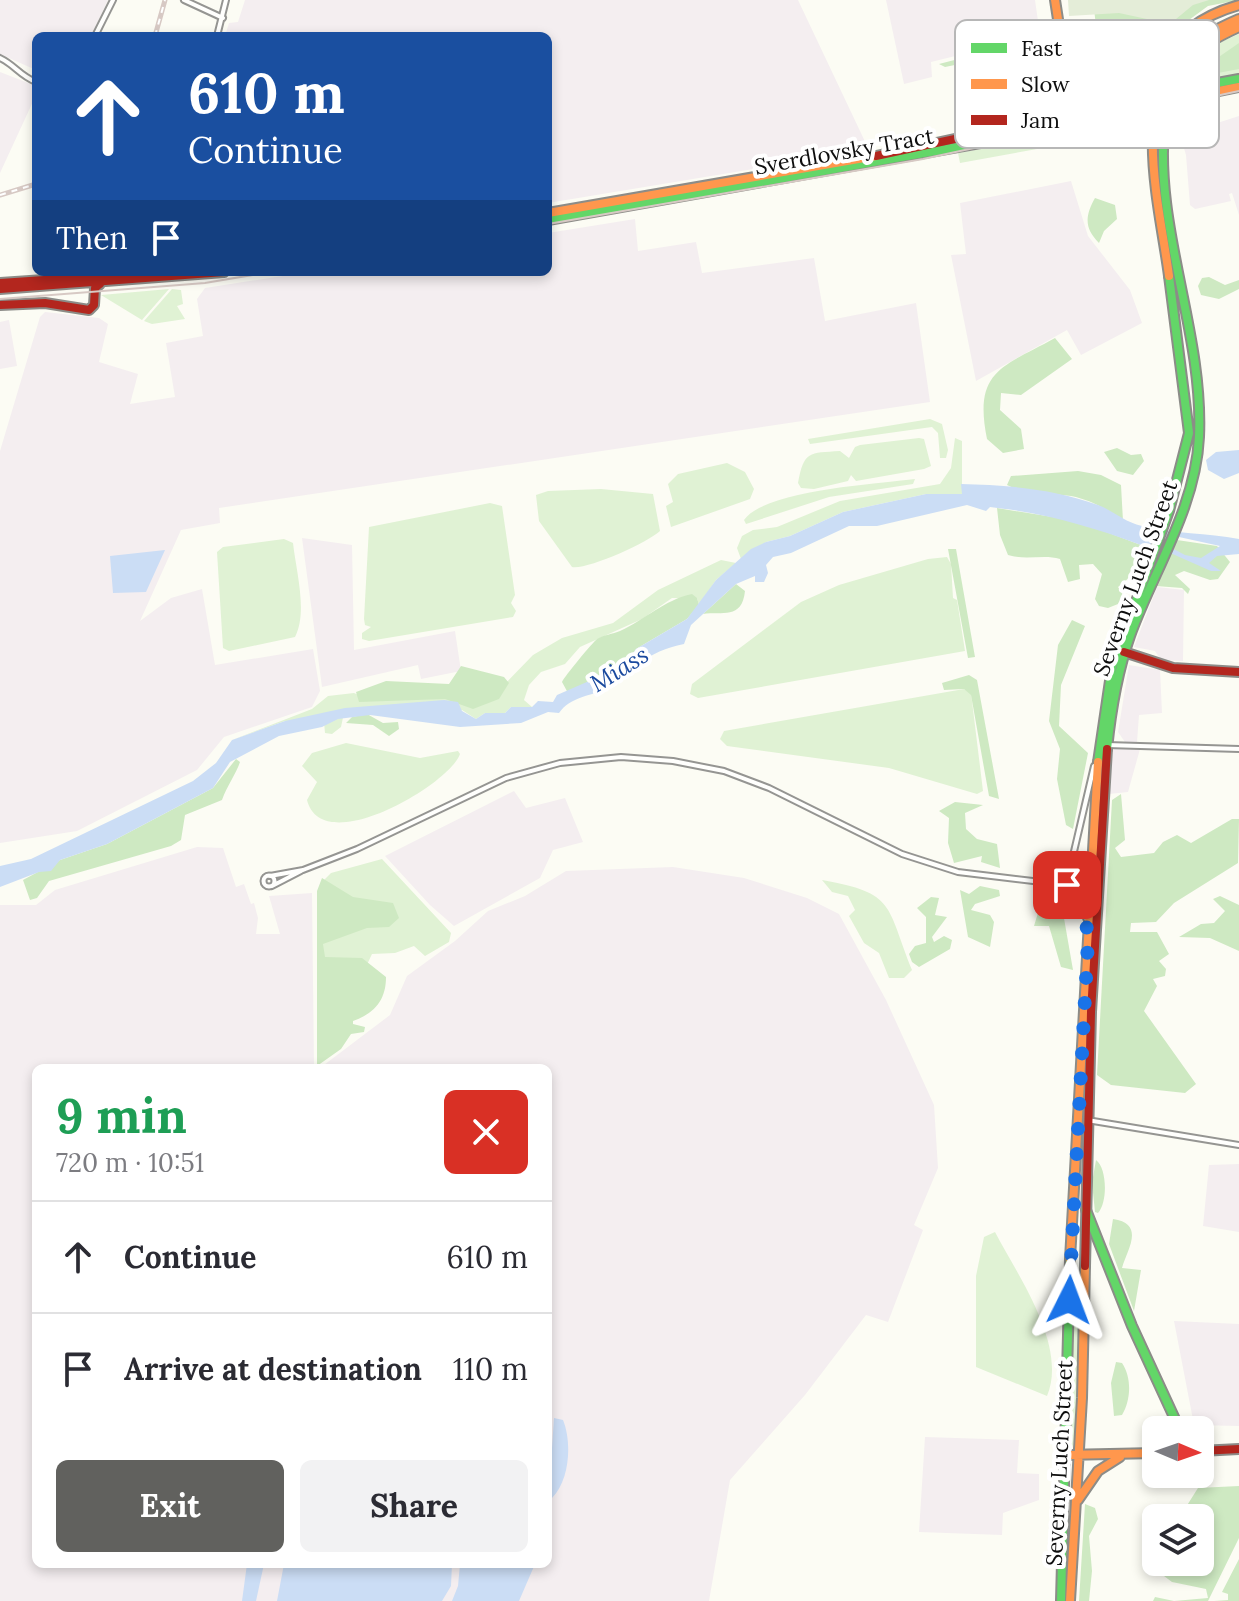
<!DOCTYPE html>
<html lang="en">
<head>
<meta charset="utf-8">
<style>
	body { margin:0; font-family:Lora,serif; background:#f2f2f3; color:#2b2b33; height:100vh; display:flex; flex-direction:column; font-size:30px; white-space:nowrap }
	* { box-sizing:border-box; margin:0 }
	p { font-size:26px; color:#7c7c81 }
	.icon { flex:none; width:44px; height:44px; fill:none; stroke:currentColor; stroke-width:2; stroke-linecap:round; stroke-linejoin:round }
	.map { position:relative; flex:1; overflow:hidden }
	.panel { position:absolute; left:32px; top:1064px; width:520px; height:504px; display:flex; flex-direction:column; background:#fff; border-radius:12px; box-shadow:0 4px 12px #0003 }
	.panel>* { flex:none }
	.banner { position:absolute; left:32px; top:32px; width:520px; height:244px; border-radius:12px; box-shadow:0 4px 12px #0003; background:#1a4fa0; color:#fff; overflow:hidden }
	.needle { width:52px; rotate:92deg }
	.buttons { position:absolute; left:1142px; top:1416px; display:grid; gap:16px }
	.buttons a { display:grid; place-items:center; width:72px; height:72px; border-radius:12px; background:#fff; box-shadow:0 4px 12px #0003; font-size:40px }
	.pin { position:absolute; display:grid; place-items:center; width:68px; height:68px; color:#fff; margin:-34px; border-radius:16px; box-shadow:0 4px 12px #0006 }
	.me { position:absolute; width:88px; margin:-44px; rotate:3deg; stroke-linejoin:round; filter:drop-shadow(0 0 6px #0008) }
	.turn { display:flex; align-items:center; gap:28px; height:168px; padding:0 24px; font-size:36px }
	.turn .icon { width:104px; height:104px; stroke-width:2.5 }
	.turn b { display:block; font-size:56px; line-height:68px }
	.then { display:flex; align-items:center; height:76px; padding:0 24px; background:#0003; gap:16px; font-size:30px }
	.round { display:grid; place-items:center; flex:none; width:84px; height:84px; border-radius:12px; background:#f2f2f3 }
	.head { display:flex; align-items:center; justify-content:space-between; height:136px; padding:0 24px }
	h1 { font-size:48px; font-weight:800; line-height:60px; color:#1e9e55 }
	.cta { display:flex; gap:16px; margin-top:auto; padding:16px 24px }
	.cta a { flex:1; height:92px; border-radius:12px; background:#61615e; color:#fff; font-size:32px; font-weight:800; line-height:92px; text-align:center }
	.cta a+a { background:#f2f2f3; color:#2b2b33 }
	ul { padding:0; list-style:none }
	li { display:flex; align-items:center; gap:24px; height:112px; padding:0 24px; border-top:2px solid #e1e1e2 }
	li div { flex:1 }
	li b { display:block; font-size:30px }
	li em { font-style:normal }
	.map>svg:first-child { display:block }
	.industrial { fill:#f4eef0 }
	.green { fill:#e0f2d4 }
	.forest { fill:#cee9c2 }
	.cemetery { fill:#e4edd8 }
	.water { fill:#cbddf5; fill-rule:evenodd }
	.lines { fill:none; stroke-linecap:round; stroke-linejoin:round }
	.street-casing { stroke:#959592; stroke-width:8 }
	.fast-casing { stroke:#8c8c88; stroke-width:12 }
	.slow-casing { stroke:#8c8c88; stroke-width:12 }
	.jam-casing { stroke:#8c8c88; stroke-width:12 }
	.street { stroke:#fffffd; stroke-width:4 }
	.fast { stroke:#63d668; stroke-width:8 }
	.slow { stroke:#ff974d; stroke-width:8 }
	.jam { stroke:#b3261e; stroke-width:8 }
	.tram { stroke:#d7c9c4; stroke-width:2 }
	.rail-casing { stroke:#d7c9c4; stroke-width:5 }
	.rail { stroke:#fff; stroke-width:2; stroke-dasharray:6; stroke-linecap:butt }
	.jam-bridge-casing { stroke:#82827f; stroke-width:12; stroke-linecap:butt }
	.jam-bridge { stroke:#b3261e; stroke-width:8 }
	.route { stroke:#1a73e8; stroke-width:14; stroke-dasharray:0 25.2 }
	.labels { text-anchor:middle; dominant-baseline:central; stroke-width:8; stroke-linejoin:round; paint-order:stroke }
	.street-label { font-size:22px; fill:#0e0e0e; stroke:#fff }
	.water-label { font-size:24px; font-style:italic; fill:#1a499e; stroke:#fff }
	.key { fill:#fff; stroke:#b7b7b7; stroke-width:2 }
	.key-label { font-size:22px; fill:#0e0e0e }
</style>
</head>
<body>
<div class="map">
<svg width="1239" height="1601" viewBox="0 0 1239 1601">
	<rect width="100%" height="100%" fill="#fcfcf4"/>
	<!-- industrial -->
	<path class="industrial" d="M0,0h108l-17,36h-55v34l-36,-16z
		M245,0h553l71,150 -321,53v-167h-323l4,-13 9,-1z
		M886,0h149l5,35 -109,27 1,15 -28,7z
		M0,72l36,14v9l-36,78z
		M1239,116v99l-7,-22 -3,1 2,7 -36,8 -5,-4 -4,-50 -6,-20z
		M1071,181l17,55 42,54 12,33 -61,32 -14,-25 -91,51 -25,-126 15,-1 -6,-51z
		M635,219l3,32 58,-9 6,31 112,-15 11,63 91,-18 14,99 -711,106 1,15 -39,7 -41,91 31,-23 31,-9 13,76 98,-16 7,42 -8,16 -88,30 -27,33 -120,61 -77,12v-392l40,-134 5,-5 54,6 9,6 -9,38 39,12 -8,30 45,-7 -9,-54 37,-7 -6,-37 8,-11 103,-16h240v-39z
		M9,320l8,46 -17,3v-47z
		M302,538l50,7 2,105 101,-19 6,40 -40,8 -3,-14 -96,22z
		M1157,587l27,3 -1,71 -22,-1 -6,-9 -21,-4z
		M1129,665l31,5 2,43 -23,2 -2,27h-12l-7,-10z
		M1118,746l22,3 -12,43 -19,2 4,-44z
		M514,791l12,17 39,-10 18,44 -30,8 -13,28 -86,48 -24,-21 -45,-49z
		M197,847l26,1 13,39 8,-3 7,20 3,-1 4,15 -2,16h24l-11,-38 43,-3 2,175h-278v496h512v-496h-228l70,-53 17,-39 48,-35 33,-30 37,-15 41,-25 107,-4 71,11 63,20 32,16 47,86 48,105 4,63 -24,57 9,5 -35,92 -22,-7 -61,80 -75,85 -21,121h-709v-696h36l19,-15z
		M1239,1164v68l-36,-6 6,-61z
		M1174,1321l65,3v102l-45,-1z
		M925,1437l94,3 -2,33 22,1v26l-36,13 -1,22 -83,-3z"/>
	<!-- green -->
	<path class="green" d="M1239,34v40l-61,13c6,-28 37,-43 61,-53z
		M1064,135l1,9 -105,19 -2,-10z
		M169,289l-27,31 -41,-25z
		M172,289l9,1 2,14 -6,2 8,13 -33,5 -8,-3z
		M930,419l12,5 6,26 -2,8h-6l-2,-25 -6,-6 -122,17 -2,-5z
		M919,438l5,1 7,27 -7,3 -68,12 -5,-6 -3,6 -34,8 -13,-1 -3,-5c6,-32 11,-30 42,-32l9,7 6,-11 5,-2z
		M955,438l7,3v53h-36l-83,18 -53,24 -24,6 -25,17 -4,-11 5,-12 11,-6 24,-3 63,-26 100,-17 11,-16z
		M727,463l18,9 9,17 -4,10 -79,28 -5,-21 7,-4 -5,-18 10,-10z
		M915,479l-2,5 -84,13 -83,27 -2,-4c21,-30 133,-36 171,-41z
		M601,489l52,5 7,37c-13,12 -73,39 -88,36l-33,-46 -3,-26 12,-4z
		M490,503l12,3 13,89 -4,8 5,8 -3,6 -144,24 -7,-2v-6l9,-6 -6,-2 -1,-6 5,-92z
		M284,539l9,4c3,28 15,69 2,94l-66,14 -6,-3 -6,-96 6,-5z
		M947,557l4,7 2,34 4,2 8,51 -267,47 -8,-4 2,-10 109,-82 38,-17 89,-26z
		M721,560l15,3 -20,17 -17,25 -2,-7h-25l-30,21 -62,28 -15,17 -24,8 -12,13 -5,15 8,7h-21l-6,6h-20l-9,6 -14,-9 -117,-2 -4,19 -9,7 -7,-1 -1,-11 -39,-1 -53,19 80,-31 16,-13 26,-3 14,6 133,-11 32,-33 29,-17 51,-15 45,-33z
		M964,689l7,4 12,98 -6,3 -88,-26 -162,-22 -7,-7 4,-8z
		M346,743l74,15 38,-7 2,3c-10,30 -138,106 -153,46l10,-18 -15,-16 10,-13z
		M382,859l69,74 -2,9 -24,14 -11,-10 -19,7 -23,1 -9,19 -42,32 1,-123 9,-9z
		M822,880c74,13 64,25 90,90l-8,8h-15l-10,-25 -15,-10 -15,-27 6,-6 -7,-14 -16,-4z
		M995,1232c23,44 73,114 52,164l-71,-29v-91l8,-39z
		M1077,1302l4,5 -3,121 -6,20 -4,-3v-84l5,-56z"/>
	<!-- forest -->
	<path class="forest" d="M1093,0h146l-31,6 -60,44 -17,5 -1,5 6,9 -8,19 -37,7 -12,-25c11,-9 29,-8 43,-17l-2,-19 -47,-2 -1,-6h24z
		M1041,24h10l5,26 -53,12 -9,-5 -49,10 -6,-3 100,-26z
		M1239,43v26l-42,8v-5z
		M1095,198l20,7 2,14 -13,12 -5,12c-15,-15 -14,-27 -4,-45z
		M1209,277l16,8 14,-5v9l-20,10 -18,-4 -3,-9 4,-8z
		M1055,338l17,21 -51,36 -20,-2 -1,17 21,19 3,20 -21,4 -16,-14c-14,-69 16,-72 68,-101z
		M1117,448l14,7 10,-1 3,7 -11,14 -16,-4 -13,-19z
		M1078,471l23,4 20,10 2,36c-16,-12 -32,-21 -52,-25 -22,-3 -45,-1 -64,-11l4,-9z
		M997,508l80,13 64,24 9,-1 -14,28 -18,15 5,8 -5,9 -10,4 -9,-2 -4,-7 7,-25 -9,-10 -14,1 1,14 -12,3 -8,-23c-17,-5 -33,2 -52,-4l-8,-20z
		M1177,540l40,6 13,16 -12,17 -8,1 -26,-9 -9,4 15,14 -2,5 -6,-6 -26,-2z
		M948,549h8l19,108 -7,1z
		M736,584l9,7c-3,29 -23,20 -42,23z
		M692,594l5,4 2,7 -12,14 -51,30 -7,10 -61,34 -6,-11c2,-5 31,-40 35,-43 6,-4 16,-5 23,-8 26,-12 44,-31 72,-37z
		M1072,620l13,6 -24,59 -2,41 29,27 -15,76 -7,-4 -9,-46 3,-30 -11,-28 9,-76z
		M461,666l43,11 5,6 -10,16 -26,10 -28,-10 -86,3 -3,-10 30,-11 63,3z
		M969,675l8,5 22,119 -10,-3 -18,-101 -7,-6 -20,1 -2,-7z
		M367,714l16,9 15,-1 1,7 -10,7 -16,-11 -27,-2 6,-6z
		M236,759l4,3c-4,12 -13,24 -18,38l-37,15 -4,25 -10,6 -122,35 -12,17 -7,2 -7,-20 37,-20 47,-16 106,-56z
		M1121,794l4,46 -10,8 6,9 33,-4 9,-11 14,-7 14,8 41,-24h7l-1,44 -64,40 -18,19 -25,1 -1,9h27l12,22 -10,7 7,8 -1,7 -12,3 4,7 -13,25 52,73 -11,9 -74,-8 -14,-10 15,-275z
		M955,802l28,3 -18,8 1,16 11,10 20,5 3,24 -19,-6 1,-6 -28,7 -6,-20 1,-25 -10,-7z
		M322,878l31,19 40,6 6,15 -10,9 -22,1 -44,16 2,13 37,1 24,19c0,23 -11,36 -33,44v3l12,3 -1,5 -13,2 -10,15 -24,17v-175z
		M980,886l19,4 1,6 -25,8 -4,6 19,5 4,7 -4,25 -22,-10 -8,-47 9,4z
		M1044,893l17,8 12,69 -12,-3 -12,-41h-15z
		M1220,896l19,9v46l-29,-13 -31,-1 22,-13 13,-1 11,-12 -12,-12z
		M931,897l8,1 -4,17 12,2 -15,20 2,5 10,-6 8,4 -2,9 -31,18 -7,-5 -3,-8 6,-8 11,-3v-26l-9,-9z
		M1096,1160c11,8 12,42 2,53l-3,-1 -3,-29z
		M1113,1219c33,5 14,31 9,49l19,2 -7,41 -25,-67z
		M1116,1362l6,1c10,15 9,37 0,52l-8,1 -3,-33z
		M1239,1486v52l-31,63h-55l2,-4 19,4 34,-3 -2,-9 -34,-7 -16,-12 3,-8h41v-44h-21l19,-30z
		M1085,1504l10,4 3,11 -9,17 3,35 -3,30h-10z
		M1239,1559v42h-25l14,-1v-6l-6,-2z"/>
	<!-- cemetery -->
	<path class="cemetery" d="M1068,0h141l-16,5 -23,19 -51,-11 -50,3z"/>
	<!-- water -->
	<path class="water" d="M1239,450v23l-15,6 -16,-9 -2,-10 10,-8z
		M961,484c46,1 94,5 137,21 16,6 26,17 44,21 32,8 65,7 97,13v15l-22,2 -8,7 12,8h-10l-61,-27 -9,1c-51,-19 -97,-32 -151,-38l-4,4 -19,-6 -90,21h-28l-58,27 -18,4 -7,8 2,8 -4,9h-9v-6l-19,8 -45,41 -7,19c-18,4 -32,9 -46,21 -10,9 -16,18 -29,24 -17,6 -39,8 -50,24l-11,-1 -27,11 -61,4 -90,-12 -32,4 -16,8 -43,9 -49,26 -17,26 -106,56 -47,16 -9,11 -12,1 -39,15v-21l31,-7 162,-78 23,-18 16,-23 53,-19 60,-13 99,-8 14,2 4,9 14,8 9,-6h20l6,-6h21l6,-6 15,1 4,-7 55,-24 5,-8 12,-4 7,-10 51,-30 29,-39 35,-31 15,-7 24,-6 53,-24 83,-18h36zM1151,537h28l41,9 -19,12 -16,-3z
		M165,550l-19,42 -33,1 -3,-37z
		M554,1418l9,2c9,22 7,60 -11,78l-3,-5z
		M247,1564h17l-8,37h-14z
		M284,1564h168l-1,22 -9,15h-165z
		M460,1564h75l-16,37h-67l6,-15z"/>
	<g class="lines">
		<!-- street casing -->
		<g class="street-casing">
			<path id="street" d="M184,0l39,18
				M95,36l18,-36
				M217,36l9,-36
				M0,58c15,7 19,17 36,24
				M1107,745l132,4
				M263.5 881a5.5 5.5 0 1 1 11 0a5.5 5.5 0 1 1-11 0Z
				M270,876l33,-6 54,-21 149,-71 54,-15 61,-6 52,4 51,10 45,17 133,66 56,18 109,13 17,15 2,18
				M1047,881l14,-5 11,-16 22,-94
				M272,886l29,-15
				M1087,1120l152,25"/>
		</g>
		<!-- fast casing -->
		<g class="fast-casing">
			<path id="fast" d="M1070,83l12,13 34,7
				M1185,89l54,-10
				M548,220l438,-78
				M1107,749c4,-39 10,-76 23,-113 23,-64 66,-129 69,-199 5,-107 -47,-212 -34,-319
				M1098,762l14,-95 57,-156 20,-78 -20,-157
				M1086,1210l46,116 48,104
				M1061,1601l9,-342"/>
		</g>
		<!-- slow casing -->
		<g class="slow-casing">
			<path id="slow" d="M1055,0l18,116
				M1184,98l55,-11
				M1120,100c48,-39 53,-77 119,-95
				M1165,118c7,-53 27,-70 74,-91
				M986,142l158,-36
				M548,213l328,-57
				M1169,276c-8,-63 -38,-172 12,-222 17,-16 37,-26 58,-35
				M1070,1259l28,-497
				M1064,1455l92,-2
				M1078,1500l20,-29 22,-14
				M1070,1601l12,-203 3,-132"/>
		</g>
		<!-- jam casing -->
		<g class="jam-casing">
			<path id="jam" d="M876,156l269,-58
				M0,283l161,-11
				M0,289l224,-17
				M0,305l45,-2 44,7 5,-5 1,-17 5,-4
				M1124,652l49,16 66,4
				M1085,1266l6,-254 16,-263
				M1200,1451l39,-2"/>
		</g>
		<!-- street -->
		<use href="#street" class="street"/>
		<!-- fast -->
		<use href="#fast" class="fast"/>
		<!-- slow -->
		<use href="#slow" class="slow"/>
		<!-- jam -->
		<use href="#jam" class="jam"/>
		<!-- tram -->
		<path class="tram" d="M548,224l375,-65 316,-68
			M0,299l205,-16 65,-11"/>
		<!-- rail casing -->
		<g class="rail-casing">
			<path id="rail" d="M155,36l10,-36
				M0,195l36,-11"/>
		</g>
		<!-- rail -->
		<use href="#rail" class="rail"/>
		<!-- jam-bridge casing -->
		<g class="jam-bridge-casing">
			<path id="jam-bridge" d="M1145,98l40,-9
				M1144,106l40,-8"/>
		</g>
		<!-- jam-bridge -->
		<use href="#jam-bridge" class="jam-bridge"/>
	</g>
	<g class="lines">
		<!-- route -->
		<path class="route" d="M1067,885l17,15 4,41 -19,359"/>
	</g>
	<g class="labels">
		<!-- street labels -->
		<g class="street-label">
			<text transform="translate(844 151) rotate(-10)">Sverdlovsky Tract</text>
			<text transform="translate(1135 578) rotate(-70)">Severny Luch Street</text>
			<text transform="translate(1059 1463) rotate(-87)">Severny Luch Street</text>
		</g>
		<!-- water labels -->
		<g class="water-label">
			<text transform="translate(619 669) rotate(-32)">Miass</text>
		</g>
	</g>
	<!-- legend -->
	<rect x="955" y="20" width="264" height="128" rx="12" class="key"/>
	<rect x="971" y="43" width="36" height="10" fill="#63d668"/>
	<rect x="971" y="79" width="36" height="10" fill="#ff974d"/>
	<rect x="971" y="115" width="36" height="10" fill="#b3261e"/>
	<g class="key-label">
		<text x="1021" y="56">Fast</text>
		<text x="1021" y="92">Slow</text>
		<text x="1021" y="128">Jam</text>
	</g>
</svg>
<div class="buttons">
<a><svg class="needle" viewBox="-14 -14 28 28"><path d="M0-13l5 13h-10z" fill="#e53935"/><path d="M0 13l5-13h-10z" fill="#7c7c81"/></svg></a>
<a><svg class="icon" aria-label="layers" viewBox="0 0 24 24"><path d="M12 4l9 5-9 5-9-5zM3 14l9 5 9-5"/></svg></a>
</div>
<div class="pin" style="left:1067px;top:885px;background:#d93025"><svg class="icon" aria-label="arrive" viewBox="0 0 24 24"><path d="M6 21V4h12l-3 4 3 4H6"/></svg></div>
<svg class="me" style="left:1069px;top:1300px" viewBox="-20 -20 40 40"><path d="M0-17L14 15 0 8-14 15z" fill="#1a73e8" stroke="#fff" stroke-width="4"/></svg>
<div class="banner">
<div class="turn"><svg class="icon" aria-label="ahead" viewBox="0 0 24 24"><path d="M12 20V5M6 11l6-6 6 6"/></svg><div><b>610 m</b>Continue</div></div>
<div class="then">Then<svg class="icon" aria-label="arrive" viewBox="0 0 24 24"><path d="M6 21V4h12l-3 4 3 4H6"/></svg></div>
</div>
<section class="panel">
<div class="head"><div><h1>9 min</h1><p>720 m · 10:51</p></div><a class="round" style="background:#d93025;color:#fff"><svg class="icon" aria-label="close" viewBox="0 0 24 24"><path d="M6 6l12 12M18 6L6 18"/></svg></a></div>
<ul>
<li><svg class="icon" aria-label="ahead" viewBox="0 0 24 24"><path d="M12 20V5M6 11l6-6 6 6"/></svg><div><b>Continue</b></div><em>610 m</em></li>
<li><svg class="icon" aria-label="arrive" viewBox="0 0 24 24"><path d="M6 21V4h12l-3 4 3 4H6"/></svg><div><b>Arrive at destination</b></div><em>110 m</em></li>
</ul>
<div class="cta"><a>Exit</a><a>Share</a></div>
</section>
</div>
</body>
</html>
